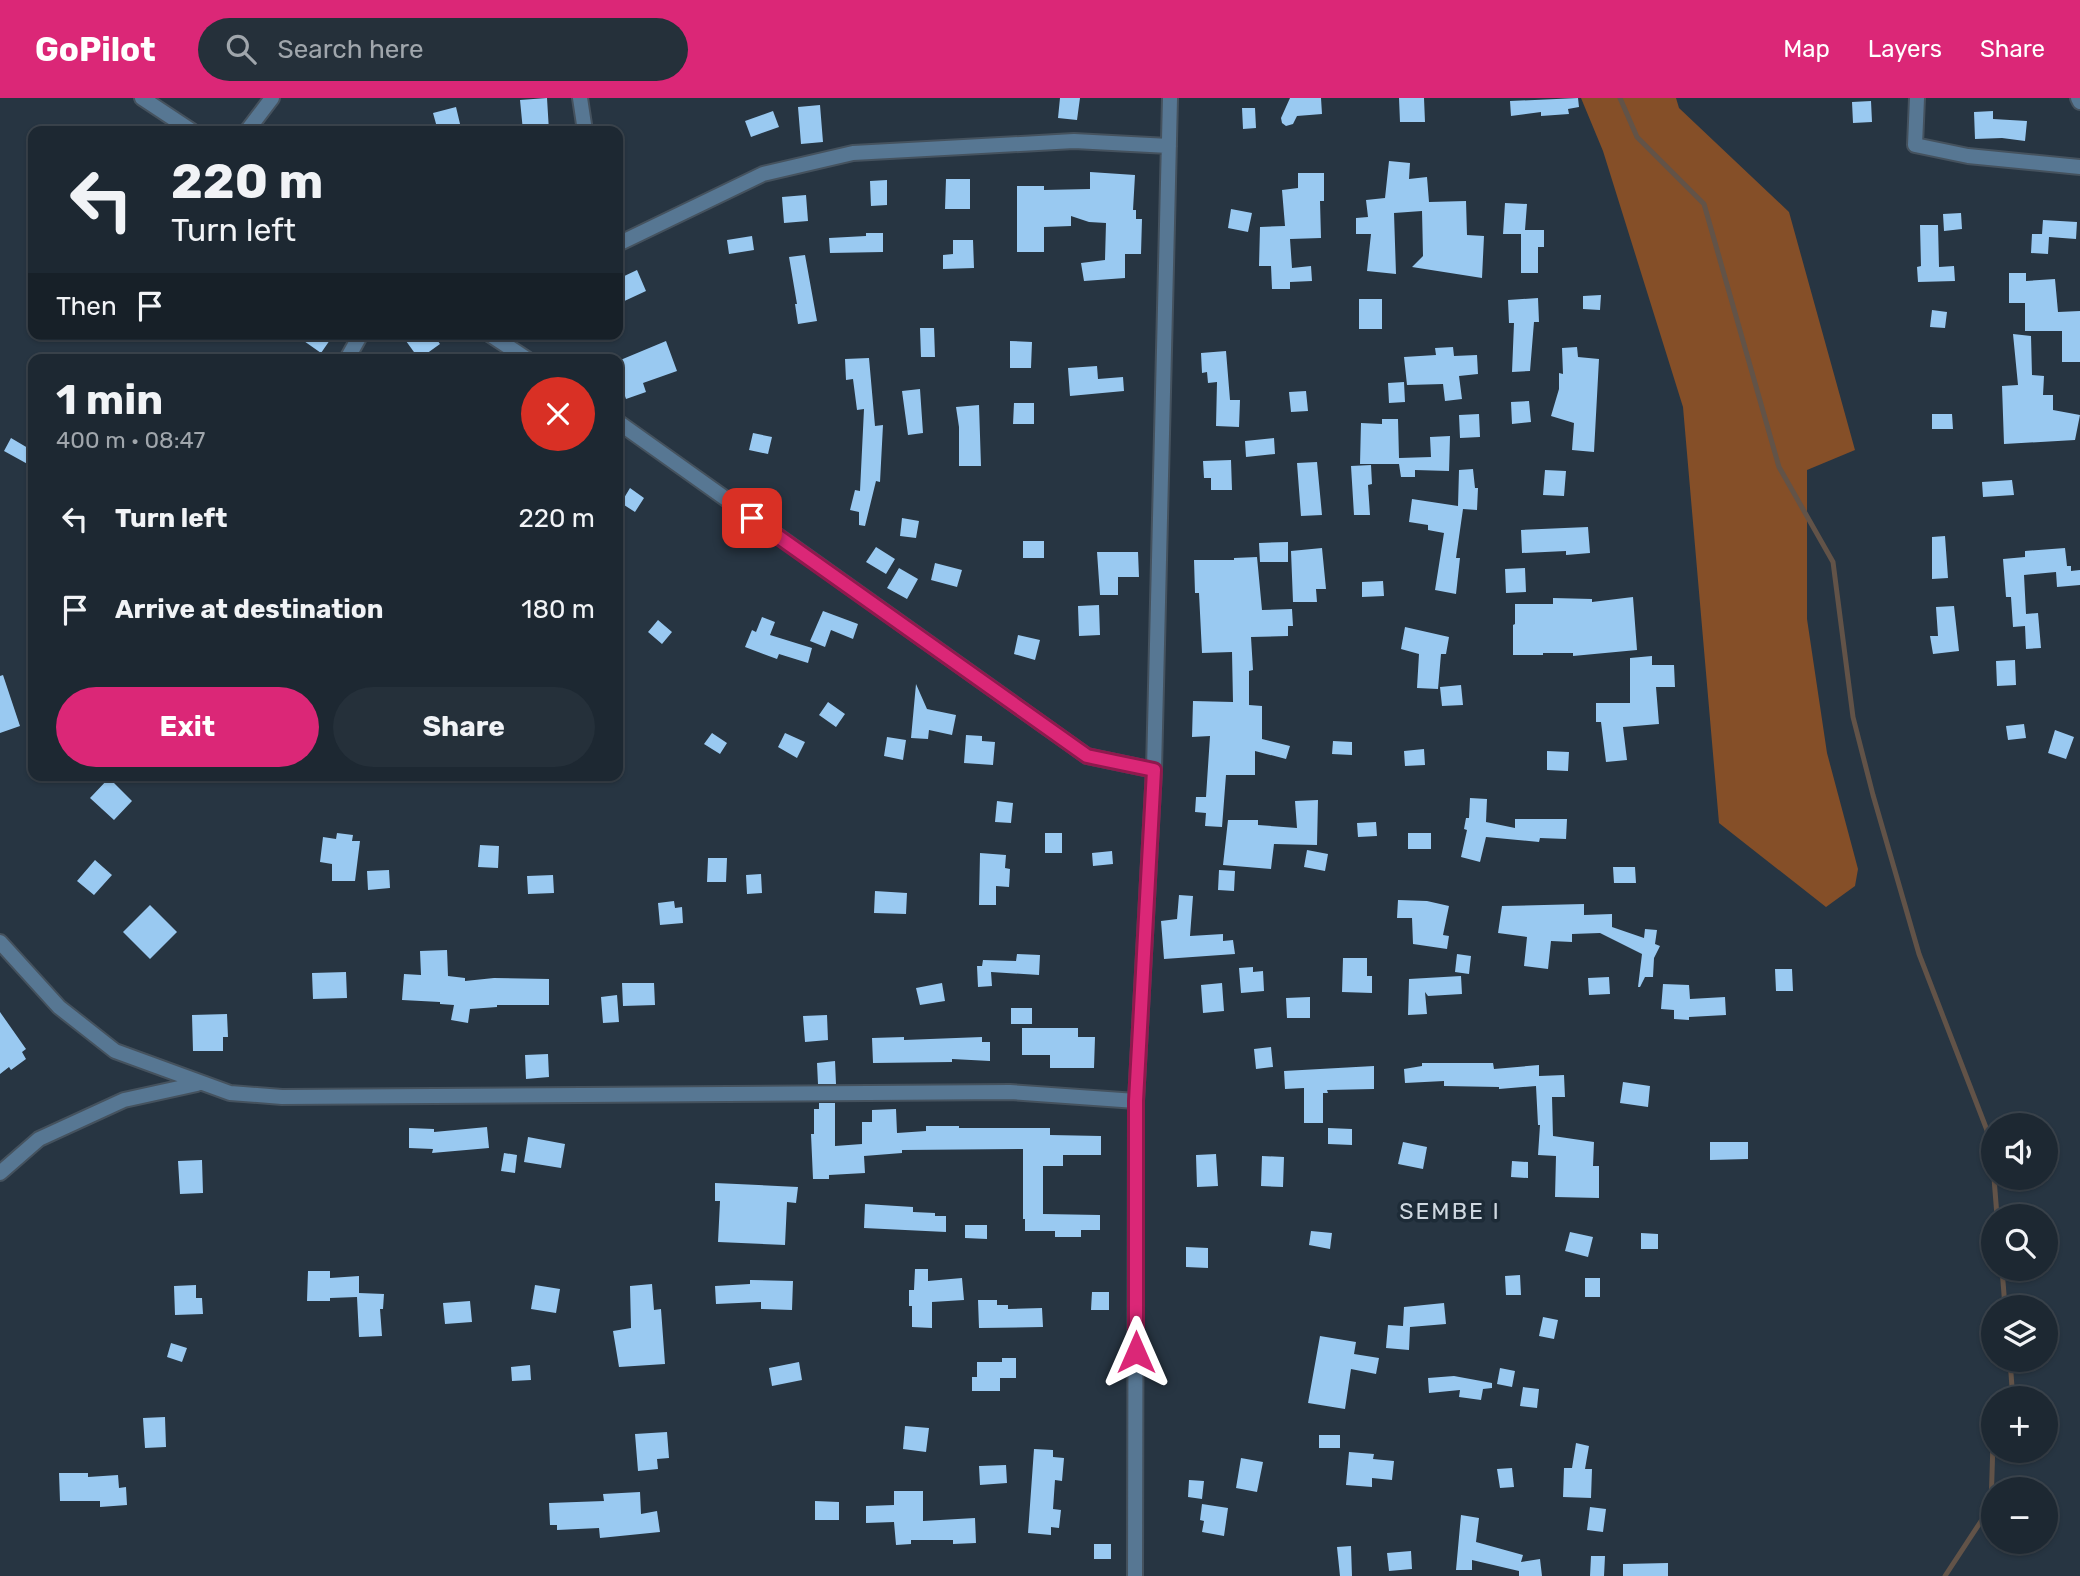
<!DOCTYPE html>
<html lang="en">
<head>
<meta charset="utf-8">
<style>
	body { margin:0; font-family:Rubik,sans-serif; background:#25303a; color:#f1f3f6; height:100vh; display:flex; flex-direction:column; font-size:26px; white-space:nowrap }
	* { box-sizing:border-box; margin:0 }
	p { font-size:23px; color:#a0a6ac }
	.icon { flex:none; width:38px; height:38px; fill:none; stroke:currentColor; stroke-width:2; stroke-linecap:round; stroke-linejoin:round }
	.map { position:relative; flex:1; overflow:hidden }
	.details { position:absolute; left:28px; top:256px; width:595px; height:427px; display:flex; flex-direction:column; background:#1d2832; border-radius:14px; box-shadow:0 2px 5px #0004,0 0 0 2px #3b444d }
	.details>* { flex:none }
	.guide { position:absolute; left:28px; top:28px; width:595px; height:214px; border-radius:14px; box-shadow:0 2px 5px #0004,0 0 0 2px #3b444d; background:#1d2832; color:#f1f3f6; overflow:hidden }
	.buttons { position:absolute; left:1981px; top:1015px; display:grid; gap:14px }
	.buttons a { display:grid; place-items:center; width:77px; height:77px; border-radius:50%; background:#1d2832; box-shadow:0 2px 5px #0004,0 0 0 2px #3b444d; font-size:35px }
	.pin { position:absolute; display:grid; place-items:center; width:60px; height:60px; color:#fff; margin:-30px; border-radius:14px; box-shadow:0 4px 10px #0006 }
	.me { position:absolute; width:77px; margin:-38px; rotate:0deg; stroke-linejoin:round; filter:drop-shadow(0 0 5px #0008) }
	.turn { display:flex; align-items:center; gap:24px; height:147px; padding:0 28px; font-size:32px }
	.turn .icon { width:91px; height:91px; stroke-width:2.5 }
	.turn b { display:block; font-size:49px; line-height:60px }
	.then { display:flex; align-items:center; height:66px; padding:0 28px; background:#0003; gap:14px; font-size:26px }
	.round { display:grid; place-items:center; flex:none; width:74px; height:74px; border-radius:37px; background:#25303a }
	.headline { display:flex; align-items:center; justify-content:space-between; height:119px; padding:0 28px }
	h1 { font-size:42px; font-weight:700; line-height:52px }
	.primary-button { display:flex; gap:14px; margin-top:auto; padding:14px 28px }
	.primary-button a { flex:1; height:80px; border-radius:42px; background:#db2777; color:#fff; font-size:28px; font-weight:700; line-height:80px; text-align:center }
	.primary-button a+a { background:#25303a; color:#f1f3f6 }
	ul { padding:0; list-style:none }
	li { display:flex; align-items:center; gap:21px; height:91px; padding:0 28px }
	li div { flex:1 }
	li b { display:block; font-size:26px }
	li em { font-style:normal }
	header { display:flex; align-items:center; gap:42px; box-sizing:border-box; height:98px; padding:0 35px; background:#db2777; color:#fff }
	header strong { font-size:33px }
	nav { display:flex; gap:38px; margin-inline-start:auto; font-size:24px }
	.search { width:490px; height:63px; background:#25303a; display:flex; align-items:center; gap:18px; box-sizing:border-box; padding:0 24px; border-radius:38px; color:#a0a6ac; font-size:26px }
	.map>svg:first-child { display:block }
	.green { fill:#854f28 }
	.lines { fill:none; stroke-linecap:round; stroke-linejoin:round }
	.stream { stroke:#625348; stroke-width:5 }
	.building { fill:#99c9f1 }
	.street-casing { stroke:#45525e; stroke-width:18 }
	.street { stroke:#577793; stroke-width:14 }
	.route-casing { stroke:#8e194d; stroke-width:18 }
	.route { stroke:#db2777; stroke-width:12 }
	.labels { text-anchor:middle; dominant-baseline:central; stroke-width:7; stroke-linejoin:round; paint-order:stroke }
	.neighbourhood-label { font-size:23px; letter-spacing:2px; fill:#cfd8e0; stroke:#1d2b37 }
</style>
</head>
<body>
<header>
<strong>GoPilot</strong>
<div class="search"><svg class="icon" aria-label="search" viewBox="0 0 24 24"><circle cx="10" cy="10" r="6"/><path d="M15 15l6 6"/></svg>Search here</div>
<nav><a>Map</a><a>Layers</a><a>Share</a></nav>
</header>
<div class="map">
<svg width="2080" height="1478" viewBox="0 0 2080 1478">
	<rect width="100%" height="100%" fill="#273542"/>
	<!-- green -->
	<path class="green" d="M1581,0h95l3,10 110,104 66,238 -48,20v149l20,134 31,116 -3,17 -29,21 -107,-84 -36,-416 -80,-256z"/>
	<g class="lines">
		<!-- stream -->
		<path class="stream" d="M1620,0l17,39 67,67 75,263 54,95 20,155 20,78 46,159 71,184 3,33
			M1994,1080l3,38
			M2002,1171l3,38
			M2008,1300l4,-11 -2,-27
			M1945,1478l46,-70 2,-64"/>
	</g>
	<!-- building -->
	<path class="building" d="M547,0l2,33h-26l-3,-31z
		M1060,0h20l-3,22 -19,-2z
		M1290,0h31l1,16 -25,2 -4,8 -7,2 -4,-3 -1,-5z
		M1399,0h25l1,24h-25z
		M1578,0l1,9 -11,2 1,5 -28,2v-4l-30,4 -1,-15z
		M1871,3l1,21 -19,1 -1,-21z
		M820,7l3,37 -22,2 -3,-37z
		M456,9l5,21 -23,3 -5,-18z
		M1242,10h13l1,20 -13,1z
		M773,13l6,16 -28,10 -6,-16z
		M1993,13v8l34,2 -2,20 -23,-3 -27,1 -1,-27z
		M1389,63l21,2 -1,16 18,-2 2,25 37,-1 1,34 17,1 -2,42 -70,-11 11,-11 -1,-45 -28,2 2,61 -29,-3 4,-37h-15v-16l12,-1 -2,-17 19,-2z
		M1090,74l45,3 -2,35h3v9h6l-1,35h-16v24l-41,3 -3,-18 24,-3 1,-37 -17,-1 -18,-6v10l-27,1v25h-27v-66h27v4l46,-1z
		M1298,75h26v28h-4l1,37 -31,1 2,29 19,-2 1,15 -22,1v7h-18l-1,-23h-12l1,-39 25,-1 -3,-36 16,-2z
		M946,81h24v30h-25z
		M887,82v25l-16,1 -1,-25z
		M806,97l2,26 -24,2 -2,-26z
		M1505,105l22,1 -2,26h19v17h-6v26h-17v-39h-18z
		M1231,111l21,4 -4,19 -20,-4z
		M1961,115l1,16 -18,2 -1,-17z
		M2043,122l34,2 -1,17 -27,-2 -1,17 -17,-1 1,-19h10z
		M1920,127h18l1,42 15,-1 1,15 -37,1 -1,-15 4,-1z
		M866,135h17v19l-53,1 -1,-15 37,-2z
		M752,138l2,14 -25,4 -2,-14z
		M953,142h20l1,28 -31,1v-14l10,-1z
		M805,157l12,66 -19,3 -3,-20h2l-8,-47z
		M637,172l9,21 -28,13v-25z
		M2009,175h17v8l29,-2 3,33 22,-1v51h-18v-31h-37v-28h-16z
		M1601,197l-1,15 -17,-1v-13z
		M1538,200l1,24h-5l-4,49 -18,1 2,-49h-5l-1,-23z
		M1359,201h23v30h-23z
		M1932,212l15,2 -2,16 -15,-1z
		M920,230h14l1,29h-14z
		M294,236h27l9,6 -9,13z
		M416,236h17l7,10 -21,15 -13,-18z
		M2013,236l18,2 1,39 12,1 -1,19h10v15l27,5 -5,25 -71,4 -2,-58 16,-1z
		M666,243l11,30 -34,12 3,9 -20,7 -8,-24v-14z
		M1010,243l22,1 -1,26h-21z
		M1453,249l1,9 23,-1 1,19 -19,2 3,23 -17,2 -2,-17 -36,1 -3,-28 32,-2 -1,-7z
		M1577,249l1,10 21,2 -5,93 -22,-2 2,-27 -23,-7 8,-27v-16l4,1 -1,-26z
		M1226,253l4,49h10l-1,27 -23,-1 1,-44 -9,1 -1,-11 -5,1 -1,-20z
		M869,260l6,68 8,-1 -3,57 -4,-1 -11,45 -6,-1v-13l-9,-2 5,-20 5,1 4,-82 -7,1 -4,-31 -7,1 -1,-21z
		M1097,268l1,13 25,-2 1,14 -54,5 -2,-28z
		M1404,284l1,20 -16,1 -1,-20z
		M920,291l3,44 -15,2 -6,-44z
		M1306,293l2,20 -17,1 -2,-20z
		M1529,303l2,21 -19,2 -1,-22z
		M1014,305h20v21h-21z
		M979,307l2,61h-22v-39l-3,-20z
		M1479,316l1,23 -20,1 -1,-23z
		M1932,316h20l1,15h-21z
		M1382,321h16l1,39 32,-1 -1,-20 20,-1 -1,35 -34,-1v7h-14l-2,-13h-39l1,-41 21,1z
		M753,335l19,4 -4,17 -19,-4z
		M11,340l22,13v16l-29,-16z
		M1274,340l1,16 -29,3 -1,-16z
		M1231,362l1,30h-21v-12h-7l-1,-17z
		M1317,364l5,53 -21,1 -4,-53z
		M1371,367l1,19 -4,1 2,30h-16l-3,-49z
		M1473,371l2,19h3l-1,22 -14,-1 -7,49h4l-4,36 -21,-4 9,-57 -16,-3v-5l-19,-3 3,-23 46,7 1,-36z
		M1545,372l21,1 -2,25 -21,-1z
		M2012,382l2,15 -31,2 -1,-15z
		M630,390l14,10 -9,14 -14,-9z
		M902,420l17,3 -3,17 -16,-2z
		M1588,429l2,26 -24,2v-4l-44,2 -1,-23z
		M1945,438l3,42 -16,1v-42z
		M1023,443h21v17h-21z
		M1288,444v20h-28l-1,-19z
		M876,449l19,12 -9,15 -20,-12z
		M1322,450l4,41h-10l1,13h-24l-2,-51z
		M2065,450l2,18h4v5l9,-1v15l-23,2 -1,-15 -32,3 2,39 12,-1 3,35 -15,1 -1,-23 -12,1 -2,-30h-5l-3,-38 22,-2v-6z
		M1097,454h41l1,25h-21v18h-18z
		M1257,459l5,53 30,-1 1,17h-5v10l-37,1 2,33 -4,1v34l13,1v33l28,7 -4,13 -31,-8v24h-29l-4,52 -17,-1 1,-13 -11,-1 1,-15h10l4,-61 -18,1 1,-36 40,1 -1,-50 -30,1 -3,-60h-4l-1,-33h40v-2z
		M935,465l27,7 -5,17 -26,-7z
		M899,470l19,11 -11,20 -20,-11z
		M1525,470l1,24 -20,1 -1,-24z
		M1383,483l1,15 -22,1v-15z
		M1633,499l4,53 -64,6v-3h-30v2h-30v-30l2,-1v-20h38v-6l39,1v3z
		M1099,507l1,30 -21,1 -1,-30z
		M1954,508l5,45 -26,3 -3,-18h8l-2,-29z
		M823,513l35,13 -5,15 -22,-9 -6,17 -15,-6z
		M762,519l13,5 -5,13 42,13 -4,15 -29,-9 -2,5 -32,-12 7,-17 4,2z
		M658,522l14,12 -10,12 -14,-12z
		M1405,529l44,10 -3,17h-5l-3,35 -21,-1 2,-34 -18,-5z
		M1018,537l22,5 -5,20 -21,-6z
		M1652,558v9h22l1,22h-19l3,37 -36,3 4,33 -21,2 -5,-40h-5v-19h34v-45z
		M2015,562l1,25 -19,1 -1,-25z
		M3,577l17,51 -20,7v-57z
		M916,586l11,25 29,6 -4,20 -23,-5 -1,9 -17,-1z
		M1461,587l2,20 -21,1 -2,-19z
		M828,604l17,12 -9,13 -17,-12z
		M2024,626l2,14 -18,2 -2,-14z
		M2055,632l19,7 -8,22 -18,-6z
		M712,635l15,10 -7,11 -16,-10z
		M785,635l20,9 -8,16 -19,-11z
		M966,637l16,1v5l13,1 -2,23 -29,-2z
		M887,639l19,3 -3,20 -19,-4z
		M1333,643l19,1v13l-20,-1z
		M1424,651l1,16 -20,1 -1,-15z
		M1547,653l22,1 -1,19 -21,-1z
		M109,680l23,23 -18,19 -24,-22z
		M1470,700l17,1 -1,23 29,6v-9h52l-1,20 -26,-1 -1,4 -53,-5 -6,25 -19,-5 6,-27 -3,-1 2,-11h3z
		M1318,702l-1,45 -43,-1 -3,25 -48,-4 5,-45h30v5l39,3 -2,-27z
		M997,703l16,2 -2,20 -16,-1z
		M1376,724l1,14 -19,1 -1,-14z
		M337,735l16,2 -1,6h8l-5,40h-23v-17l-12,-2 3,-25 13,2z
		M1045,735h17v20h-17z
		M1408,735h23v16h-23z
		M480,747l19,1 -1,22 -20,-1z
		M1307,752l21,4 -3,17 -21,-4z
		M1112,753l1,13 -20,2 -1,-13z
		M980,755l26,2 -1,13 5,1 -1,18 -13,-1v19h-17z
		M708,760h19l-1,24h-19z
		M95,762l17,15 -18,20 -17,-14z
		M1613,769h22l1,16h-22z
		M389,772l1,18 -22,2 -1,-19z
		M1219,772l16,1 -1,20 -16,-1z
		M761,776l1,19 -15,1 -1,-19z
		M553,777l1,18 -26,1 -1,-18z
		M875,793l32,2 -1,21 -32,-1z
		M1179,797l14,1 -3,40 33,-2v7l10,-1 2,14 -71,5 -3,-38 16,-2z
		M1398,802l29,1 22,5 -6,29 6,1 -2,13 -34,-5 -1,-26h-15z
		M674,803l1,7 7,-1 1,16 -23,2 -2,-22z
		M1584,806v11l28,-1v13l32,11 1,-9 12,1 -2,14 5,2 -6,12 -1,19h-8l-5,10h-2l4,-33 -42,-21 -28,1v8l-21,-1 -3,28 -24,-3 3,-29 -29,-4 4,-27z
		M150,807l27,27 -27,27 -27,-27z
		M447,852l1,26 17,2v3l29,-3 55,1v26h-52v2l-27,2 -2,14 -17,-3 3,-15 -14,-1v-2l-38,-2 2,-26 17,1 -1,-24z
		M1017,856l23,1 -1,20 -48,-3 1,14 -14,1 -1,-21h5l1,-6 33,1z
		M1457,856l14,2 -2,18 -14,-2z
		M1343,860h24v18h5v17l-30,-1z
		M1253,869v5l10,-1 1,20 -23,2 -2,-25z
		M1775,871h17l1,22h-17z
		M346,874l1,26 -34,1 -1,-26z
		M1461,878l1,18 -34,2 -3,-4 2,22 -19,1 1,-36z
		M1609,879l1,17 -21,1 -1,-17z
		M622,885h32l1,22 -32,1z
		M942,885l3,18 -25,4 -4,-17z
		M1222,885l2,28 -21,2 -2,-28z
		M1663,886l26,1 1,14 35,-2 1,18 -37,2v3l-15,-1v-9l-13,-1z
		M617,897l2,27 -16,1 -2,-26z
		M1310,899v21h-23l-1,-20z
		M1011,910h21v16h-21z
		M0,914l26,37 -4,3 4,7 -15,11 -2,-3 -9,7z
		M227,916l1,23h-5v14h-30l-1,-36z
		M827,917l1,25 -23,2 -2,-26z
		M1022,930h56v9h17l-1,31h-44v-13h-28z
		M904,939v3l78,-3v5h8v19l-38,-2v3l-79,1 -1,-25z
		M1271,949l2,20 -17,2 -2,-20z
		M548,956l1,23 -23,2 -1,-24z
		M835,963l1,23h-18l-1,-21z
		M1422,965h71l1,6 45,-4v11l25,-1 1,22h-13l1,39 41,6 -1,24h6v32l-44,-1 1,-41 -18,-1 2,-30h-2l-2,-39 -37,3v-2l-55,-1v-5l-39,2 -1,-14 18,-3z
		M1374,968v23l-47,1 1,3h-5v30h-19v-35l-19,1 -1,-18z
		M1623,984l27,4 -2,21 -28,-4z
		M819,1005h16v43l27,-2v-22h10v-12l24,-1 1,24 29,-2v-5h33v2h91v7l51,1v19h-38v11h-20v48l57,1v15h-19v7h-26v-6h-30v-12h-2v-70l-121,1v3l-38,3 1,17 -36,2v4h-16l-2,-45h3v-25h5z
		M487,1029l2,21 -57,5 1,-4 -24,-1v-20l25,1v3z
		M1328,1030l24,1v16l-24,-1z
		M528,1039l37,7 -4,24 -37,-6z
		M1403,1044l24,5 -4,22 -25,-5z
		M1710,1044h38v17l-38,1z
		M504,1055l13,2 -2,18 -14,-2z
		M1216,1056l2,32 -21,1 -1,-32z
		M1262,1058l22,1 -1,30 -22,-1z
		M202,1062l1,33 -23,1 -2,-33z
		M1512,1063l16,1v16l-17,-1z
		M715,1085l83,4 -2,16 -9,-1 -2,43 -67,-3 2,-41h-5z
		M865,1106l48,3v5l22,1v3h11v16l-82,-4z
		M965,1127h22v14l-22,-1z
		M1311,1133l21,2 -2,16 -21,-4z
		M1570,1134l23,5 -5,20 -23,-6z
		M1641,1135l17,1v15h-17z
		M1186,1149l22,1v20l-22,-1z
		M915,1171h13v12l34,-3 2,22 -32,2v26l-20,-1v-21h-3v-16h5z
		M308,1173h22v7l29,-2v17l25,1 -1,15h-3l2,27 -23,1 -2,-40 -27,1v3h-23z
		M1520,1177l1,20h-15l-1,-19z
		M1585,1180h15v19h-15z
		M750,1182l43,1 -1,29 -31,-1v-7l-45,2 -1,-18 35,-2z
		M652,1186l2,26 7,-1 4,55 -46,3 -6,-36 18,-3 -1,-42z
		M196,1187v13h6l1,16 -28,1 -1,-29z
		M535,1187l25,4 -4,24 -25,-4z
		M1092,1194h17v18h-18z
		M978,1202h19v5h11v4l34,-1 1,19 -64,1z
		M470,1203l2,21 -27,2 -2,-21z
		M1444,1205l2,21 -36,3 -1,23 -23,-2 2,-23 15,1 1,-19z
		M1543,1219l15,3 -4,19 -15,-3z
		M1320,1238l36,6 -2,12 25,4 -3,16 -25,-5 -6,40 -37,-6z
		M171,1245l16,5 -5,14 -15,-5z
		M1002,1260h14v20h-16v13h-28v-14h5v-15h25z
		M799,1264l3,18 -30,6 -3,-18z
		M530,1267l1,15 -19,1 -1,-14z
		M1500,1270l15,3 -3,16 -15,-3z
		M1454,1278l38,7v5l-9,1 -2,11 -22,-3 1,-7 -31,3 -1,-15z
		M1523,1289l16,2 -2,19 -17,-2z
		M165,1319l1,30 -21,1 -2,-30z
		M905,1328l24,2 -3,24 -23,-3z
		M667,1334l2,26 -12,1 1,10 -20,2 -3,-37z
		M1319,1337h21v13h-21z
		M1576,1345l13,3 -4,23h7l-1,29 -28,-1 1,-29h8z
		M1034,1351l19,1v7l11,1 -2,23 -7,-1 -2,29 8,1 -2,18 -8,-1v8l-23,-2z
		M1349,1354l25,2 -1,5 21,2 -2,19 -20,-2v9l-26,-2z
		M1241,1360l22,4 -6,30 -21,-4z
		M1006,1367l1,18 -27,2 -1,-19z
		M1512,1370l2,19 -14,1 -3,-19z
		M59,1375h29v4l30,-2 1,13 7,-1 1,18 -27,2v-6h-40z
		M1189,1382l15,1 -2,18 -14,-2z
		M894,1393h29v30l52,-3 1,25 -23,1v-4h-42v4l-15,1 -2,-23 -28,1v-17l28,-1z
		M640,1394l1,22 16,-3 3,21 -60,6 -1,-10 -42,2v-5h-7l-1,-22 55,-2 -1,-7z
		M815,1403l24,1v18h-24z
		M1202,1406l26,4 -4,28 -22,-4 2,-11 -4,-1z
		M1590,1409l16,2 -3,23 -16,-2z
		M1461,1417l18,3 -3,24 47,13 -2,7 19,-3 2,17h-23v-5l-47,-11v10h-16z
		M1094,1446h17v15h-17z
		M1351,1448l1,30h-12l-3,-29z
		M1411,1453l1,18 -23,2 -2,-18z
		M1591,1458h14l-1,20h-14z
		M1668,1465v13h-45v-12z"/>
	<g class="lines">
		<!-- street casing -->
		<g class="street-casing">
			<path id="street" d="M142,0l50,33
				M580,0l5,33
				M1917,0l-2,47 53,11 112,11
				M2078,0l2,4
				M247,33l25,-33
				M618,146l145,-70 90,-21 221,-12 95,5
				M489,236l38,25
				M347,261l14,-25
				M618,324l469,334 67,14
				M0,844l59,65 56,44 115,42 52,4 728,-5 126,9
				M0,1075l39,-34 85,-39 73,-16
				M1135,1478l1,-475 18,-331 16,-672"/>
		</g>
		<!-- street -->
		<use href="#street" class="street"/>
	</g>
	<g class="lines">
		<!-- route casing -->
		<g class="route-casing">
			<path id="route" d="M752,420l335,238 67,14 -18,331v251"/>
		</g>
		<!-- route -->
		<use href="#route" class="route"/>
	</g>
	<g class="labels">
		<!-- neighbourhood labels -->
		<g class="neighbourhood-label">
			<text x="1450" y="1113">SEMBE I</text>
		</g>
	</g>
</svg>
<div class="buttons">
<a><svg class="icon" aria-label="sound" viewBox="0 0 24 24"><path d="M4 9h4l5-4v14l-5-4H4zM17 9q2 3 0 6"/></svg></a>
<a><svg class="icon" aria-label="search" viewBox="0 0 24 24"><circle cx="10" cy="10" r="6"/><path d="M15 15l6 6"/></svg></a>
<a><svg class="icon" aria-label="layers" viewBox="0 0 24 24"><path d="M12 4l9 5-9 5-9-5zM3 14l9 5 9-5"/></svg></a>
<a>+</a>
<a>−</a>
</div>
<div class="pin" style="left:752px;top:420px;background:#d93025"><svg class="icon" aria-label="arrive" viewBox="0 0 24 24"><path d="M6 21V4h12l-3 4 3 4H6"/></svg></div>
<svg class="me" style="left:1136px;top:1254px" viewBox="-20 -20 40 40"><path d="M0-17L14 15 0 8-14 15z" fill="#db2777" stroke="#fff" stroke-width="4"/></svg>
<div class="guide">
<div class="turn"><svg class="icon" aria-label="left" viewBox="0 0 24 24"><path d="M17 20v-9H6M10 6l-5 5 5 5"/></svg><div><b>220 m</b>Turn left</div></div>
<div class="then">Then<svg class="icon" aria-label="arrive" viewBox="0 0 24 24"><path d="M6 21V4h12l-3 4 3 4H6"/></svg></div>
</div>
<section class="details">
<div class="headline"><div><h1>1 min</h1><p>400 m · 08:47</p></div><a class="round" style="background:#d93025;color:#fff"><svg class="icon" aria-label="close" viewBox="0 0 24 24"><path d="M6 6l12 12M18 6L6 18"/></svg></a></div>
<ul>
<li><svg class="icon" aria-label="left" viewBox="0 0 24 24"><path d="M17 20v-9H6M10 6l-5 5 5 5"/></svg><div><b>Turn left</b></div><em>220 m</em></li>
<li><svg class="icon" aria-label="arrive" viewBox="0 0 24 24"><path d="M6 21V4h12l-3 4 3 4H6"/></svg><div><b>Arrive at destination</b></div><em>180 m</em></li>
</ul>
<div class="primary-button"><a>Exit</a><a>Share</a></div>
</section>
</div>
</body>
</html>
